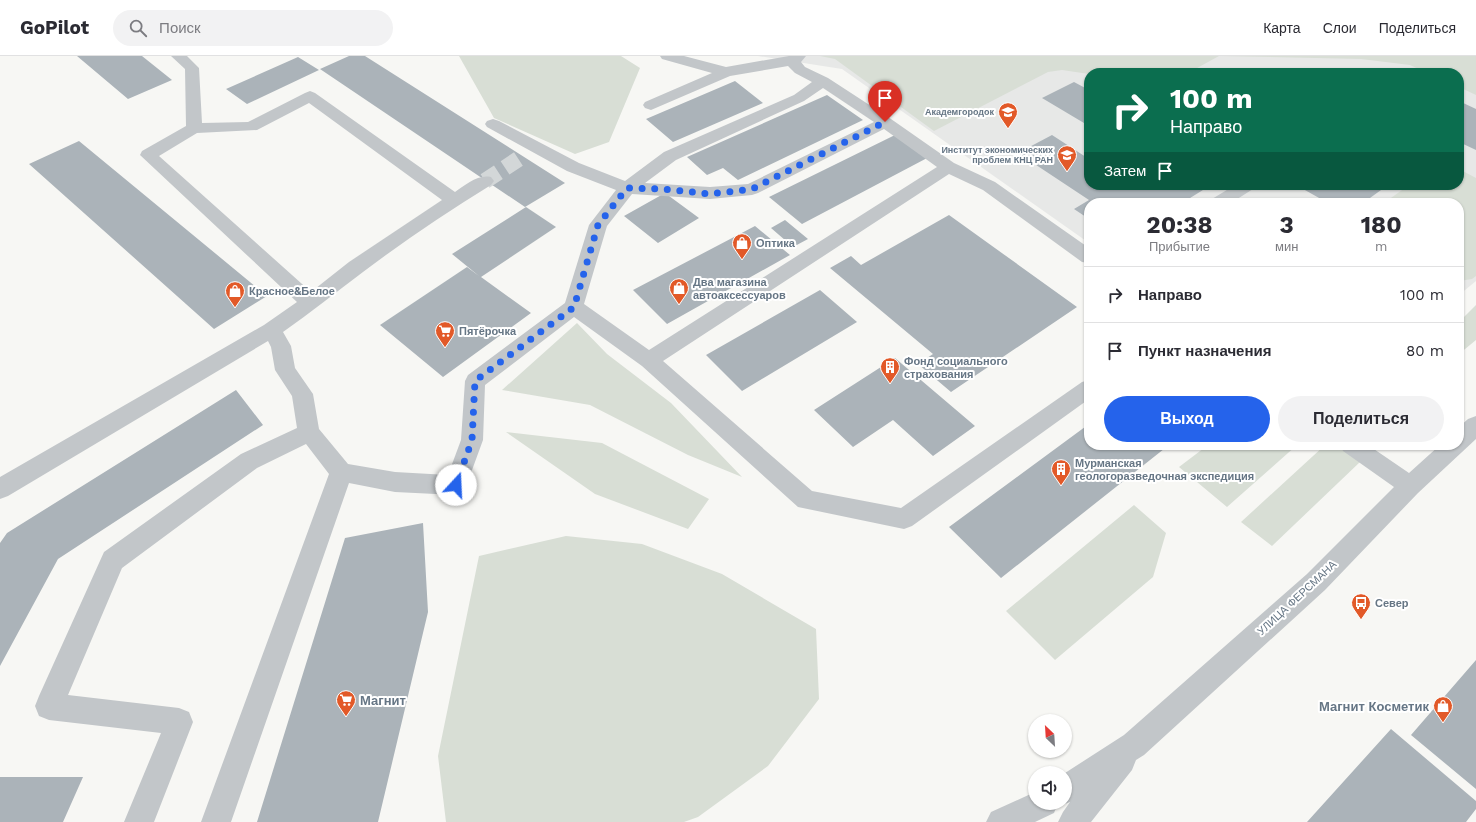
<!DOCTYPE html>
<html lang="ru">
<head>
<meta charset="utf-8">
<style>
	body { margin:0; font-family:"Work Sans",sans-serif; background:#f2f2f3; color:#2b2b33; height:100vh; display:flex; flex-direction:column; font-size:15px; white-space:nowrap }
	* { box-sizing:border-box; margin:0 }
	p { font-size:13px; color:#7c7c81 }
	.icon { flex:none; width:22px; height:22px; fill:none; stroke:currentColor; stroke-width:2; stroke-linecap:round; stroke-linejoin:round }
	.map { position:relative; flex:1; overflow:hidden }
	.panel { position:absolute; left:1084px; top:142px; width:380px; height:252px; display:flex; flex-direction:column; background:#fff; border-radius:16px; box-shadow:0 1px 3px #0004 }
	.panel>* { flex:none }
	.hud { position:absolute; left:1084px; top:12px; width:380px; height:122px; border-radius:16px; box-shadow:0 1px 3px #0004; background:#0b6e4f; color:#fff; overflow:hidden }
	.needle { width:26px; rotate:335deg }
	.controls { position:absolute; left:1028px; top:658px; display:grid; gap:8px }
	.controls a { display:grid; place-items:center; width:44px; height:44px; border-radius:50%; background:#fff; box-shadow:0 1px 3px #0004; font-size:20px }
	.pin { position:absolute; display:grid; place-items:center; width:34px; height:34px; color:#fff; margin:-41px -17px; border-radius:50% 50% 50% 0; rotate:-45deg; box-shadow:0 0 4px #0007 }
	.pin .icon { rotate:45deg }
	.me { position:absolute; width:44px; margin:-22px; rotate:20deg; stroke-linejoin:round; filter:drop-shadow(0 0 3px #0008) }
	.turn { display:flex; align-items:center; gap:14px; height:84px; padding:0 20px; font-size:18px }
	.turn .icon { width:52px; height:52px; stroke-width:2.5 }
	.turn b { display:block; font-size:28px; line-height:34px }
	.then { display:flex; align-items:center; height:38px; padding:0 20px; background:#0003; gap:8px; font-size:15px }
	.eta { display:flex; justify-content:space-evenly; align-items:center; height:68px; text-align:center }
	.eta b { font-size:24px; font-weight:700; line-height:28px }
	.primary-button { display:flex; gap:8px; margin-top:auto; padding:8px 20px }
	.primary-button a { flex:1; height:46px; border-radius:24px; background:#2563eb; color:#fff; font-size:16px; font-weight:700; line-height:46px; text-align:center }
	.primary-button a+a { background:#f2f2f3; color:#2b2b33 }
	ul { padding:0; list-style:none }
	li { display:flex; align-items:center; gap:12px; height:56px; padding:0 20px; border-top:1px solid #e1e1e2 }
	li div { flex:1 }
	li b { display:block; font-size:15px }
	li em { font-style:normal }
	header { display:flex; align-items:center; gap:24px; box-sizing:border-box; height:56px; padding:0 20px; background:#fff; border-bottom:1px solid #e1e1e2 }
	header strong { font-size:19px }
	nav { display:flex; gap:22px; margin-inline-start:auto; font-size:14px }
	.search { width:280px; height:36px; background:#f2f2f3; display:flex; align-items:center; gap:10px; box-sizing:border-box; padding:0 14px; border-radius:22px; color:#7c7c81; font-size:15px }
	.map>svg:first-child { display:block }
	.built { fill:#e7e8e7; fill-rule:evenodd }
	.green { fill:#d8ded5 }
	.building { fill:#abb3b9 }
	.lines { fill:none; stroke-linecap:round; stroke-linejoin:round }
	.minor-tunnel { stroke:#d3d7d8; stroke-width:16; stroke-dasharray:16 8; stroke-linecap:butt }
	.minor { fill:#c2c6c9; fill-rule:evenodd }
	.route { stroke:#2563eb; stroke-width:7; stroke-dasharray:0 12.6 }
	.labels { text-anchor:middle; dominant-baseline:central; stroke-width:4; stroke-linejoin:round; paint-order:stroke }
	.far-poi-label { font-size:9px; font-weight:bold; fill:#667685; stroke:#fff; text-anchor:end }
	.poi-label { font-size:11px; font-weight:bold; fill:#667685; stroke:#fff; text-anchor:start }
	.street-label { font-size:11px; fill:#667685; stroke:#fff }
	.near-poi-label { font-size:13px; font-weight:bold; fill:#667685; stroke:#fff; text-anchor:start }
</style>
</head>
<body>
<header>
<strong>GoPilot</strong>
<div class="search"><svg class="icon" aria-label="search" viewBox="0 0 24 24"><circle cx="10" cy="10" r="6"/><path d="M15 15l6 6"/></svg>Поиск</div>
<nav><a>Карта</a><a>Слои</a><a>Поделиться</a></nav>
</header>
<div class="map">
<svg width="1476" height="766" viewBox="0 0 1476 766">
	<rect width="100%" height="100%" fill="#f7f7f4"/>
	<!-- built -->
	<path class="built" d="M758,0h718v225l-17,14v-92h-370v40l-247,-174zM1089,17h370v112h-370z"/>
	<!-- green -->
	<path class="green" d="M459,0h162l19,12 -31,74 -34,12 -81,-36z
		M820,0h656v39l-17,-8v-14h-32l-17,-8 -49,-6 -142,-3 -31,17 -99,1 -27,-4 -14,2 -114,59 -99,-72z
		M1459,113l17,9v98l-4,3 -13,2v-78h-75l25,-18h50z
		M1476,249v35l-17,14v-32z
		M577,267l30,31 64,49 71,74 -54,-22 -98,-50 -88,-15z
		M506,376l96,11 107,56 -21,30 -93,-35z
		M1208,389h89l-70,62 -48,-40z
		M1325,389h11l24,17 -88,84 -31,-24z
		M1134,449l32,28 -13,44 -98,83 -49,-49z
		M566,480l76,8 80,30 94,55 3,70 -51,67 -70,51 -14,5h-238l-8,-66 41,-200z"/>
	<!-- building -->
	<path class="building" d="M77,0h65l30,24 -44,19z
		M349,0h16l200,127 -40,24 -205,-138z
		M298,1l21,13 -72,34 -21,-15z
		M735,25l28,22 -90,39 -27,-23z
		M1074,26l15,8v36l-47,-28z
		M827,39l36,25 -125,60 -15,-12 -16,7 -20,-18z
		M1459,45l17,8v41l-17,-8z
		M895,79l34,22 -127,67 -33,-27z
		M1052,79l37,24v26h122l-29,18h-93v16l-15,-10 15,-9 -71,-47z
		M79,85l188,155 -53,33 -185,-165z
		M1296,129h92l-25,18h-35z
		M665,137l34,25 -41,25 -34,-27z
		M526,151l30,20 -75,50 50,36 -88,64 -63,-52 87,-58 12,9 -27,-22z
		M949,159l128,92 -126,85 -33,-28 15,-10 -103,-86 21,-12 10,9z
		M785,164l23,19 -15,8 -22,-19z
		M755,170l35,29 -123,69 -34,-34z
		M820,234l37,32 -115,69 -36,-36z
		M895,302l80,68 -42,30 -40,-36 -40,27 -39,-37z
		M236,334l27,35 -205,134 -58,107v-123l7,-10z
		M1089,368v21h80l-168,133 -52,-51z
		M423,467l5,89 -50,210h-121l88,-284z
		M1476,604v129l-65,-54z
		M1391,673l85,72v8l-10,13h-159z
		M0,721h83l-20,45h-63z"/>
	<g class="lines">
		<!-- minor-tunnel -->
		<path class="minor-tunnel" d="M485,125l38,-25"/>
		<!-- minor -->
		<path class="minor" d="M171,0h16l12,12 3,55 46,-1 57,-29 5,-2 5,2 140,99c10,-7 23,-18 36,-15l3,4 -3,4c-44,27 -87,56 -128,87 -27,20 -53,41 -80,60l8,14 4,22 18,26 6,35 29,35 47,8 53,3 13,-35 4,-59 3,-6 97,-72 24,-78 27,-35 -49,-19 -80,-44 -2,-3 2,-3 6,-2 6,2 80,42 46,18 39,-29 130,-57 18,-13 -17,-9 -7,-7 -58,10 -79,34 -6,-2 -2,-3 2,-3 67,-29 -50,-14 -2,-3h24l42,11 63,-11h17l-5,6 4,5 23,11 63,41 63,44 41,19 94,66v15l-7,-1 -99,-72 -34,-16 -286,187 149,130 89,17 181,-126 7,-2v19l-177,127 -8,3 -106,-22 -156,-141 -68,-49 -89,68 -2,55 -19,52 -8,3 -61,-3 -46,-9 -118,339h-30l128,-348 -23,-30 -49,24 -135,100 -54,127 111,13 10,4 4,10 -39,100h-30l37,-89 -112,-13 -10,-4 -4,-10 4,-10 65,-144 137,-98 56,-26 -5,-32 -17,-26 -4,-23 -3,-6 -260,155 -8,3v-22l264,-152 33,-23 -157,-147 2,-4 44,-25 -1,-57zM823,32l51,34 -126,62 -38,3 -65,-4 31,-23 128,-59zM309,47l133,97 -93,62 -38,30 -152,-136 38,-23 60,-3zM884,73l53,38 -288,183 -65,-46 23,-78 25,-32 78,5 42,-4 6,-2z
			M1235,129h21l-3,4 -22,14h-22l3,-4z
			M1476,360v23l-58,54 -93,97 -181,165 -8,5 -4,10 -41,52h-33l5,-10 7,-10 -5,2 -3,-1h3v-30l59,-38 183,-161 87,-87 -51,-36 -3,-6h28l41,28 31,-28h19v-18l9,-8z
			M1035,736v11h23l-4,10 -19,9h-49l5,-10z"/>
	</g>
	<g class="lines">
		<!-- route -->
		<path class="route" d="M456,429l16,-45 3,-59 99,-74 24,-82 29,-37 36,1 47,5 42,-5 133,-67"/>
	</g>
	<!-- icons -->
	<defs>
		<g id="university-pin" transform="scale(1)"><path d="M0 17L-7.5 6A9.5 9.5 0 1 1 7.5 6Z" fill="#e25928" stroke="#fff"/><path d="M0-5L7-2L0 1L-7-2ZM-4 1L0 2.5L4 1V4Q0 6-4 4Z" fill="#fff"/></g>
		<g id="shop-pin" transform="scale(1)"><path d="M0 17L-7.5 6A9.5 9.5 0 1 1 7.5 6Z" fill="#e25928" stroke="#fff"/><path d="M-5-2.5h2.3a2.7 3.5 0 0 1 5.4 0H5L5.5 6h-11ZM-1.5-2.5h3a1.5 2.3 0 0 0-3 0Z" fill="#fff"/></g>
		<g id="supermarket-pin" transform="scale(1)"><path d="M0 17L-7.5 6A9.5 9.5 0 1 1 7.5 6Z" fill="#e25928" stroke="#fff"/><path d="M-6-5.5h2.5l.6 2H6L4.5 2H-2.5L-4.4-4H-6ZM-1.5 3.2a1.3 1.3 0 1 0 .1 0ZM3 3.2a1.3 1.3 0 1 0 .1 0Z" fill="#fff"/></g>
		<g id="building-pin" transform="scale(1)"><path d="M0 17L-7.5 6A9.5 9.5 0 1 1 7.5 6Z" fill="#e25928" stroke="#fff"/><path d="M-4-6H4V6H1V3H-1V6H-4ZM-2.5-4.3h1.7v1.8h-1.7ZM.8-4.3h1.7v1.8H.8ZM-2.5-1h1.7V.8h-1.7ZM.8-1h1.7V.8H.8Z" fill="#fff"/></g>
		<g id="bus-pin" transform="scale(1)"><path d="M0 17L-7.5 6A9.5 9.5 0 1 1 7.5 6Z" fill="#e25928" stroke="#fff"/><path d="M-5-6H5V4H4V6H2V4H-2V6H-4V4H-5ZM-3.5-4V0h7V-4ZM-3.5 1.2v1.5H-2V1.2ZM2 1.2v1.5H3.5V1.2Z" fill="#fff"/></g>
	</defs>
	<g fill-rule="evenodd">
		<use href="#university-pin" x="1008" y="56"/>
		<use href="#university-pin" x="1067" y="99"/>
		<use href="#shop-pin" x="742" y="187"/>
		<use href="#shop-pin" x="679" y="232"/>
		<use href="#shop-pin" x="235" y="235"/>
		<use href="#supermarket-pin" x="445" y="275"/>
		<use href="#building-pin" x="890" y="311"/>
		<use href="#building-pin" x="1061" y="413"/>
		<use href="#bus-pin" x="1361" y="547"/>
		<use href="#supermarket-pin" x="346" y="644"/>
		<use href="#shop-pin" x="1443" y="650"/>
	</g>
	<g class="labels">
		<!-- far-poi labels -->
		<g class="far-poi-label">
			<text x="994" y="56">Академгородок</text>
			<text x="1053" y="94">Институт экономических<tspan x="1053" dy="10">проблем КНЦ РАН</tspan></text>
		</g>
		<!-- poi labels -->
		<g class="poi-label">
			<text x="756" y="187">Оптика</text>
			<text x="693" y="226">Два магазина<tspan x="693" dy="13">автоаксессуаров</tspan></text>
			<text x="249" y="235">Красное&amp;Белое</text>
			<text x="459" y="275">Пятёрочка</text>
			<text x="904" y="305">Фонд социального<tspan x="904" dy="13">страхования</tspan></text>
			<text x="1075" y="407">Мурманская<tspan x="1075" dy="13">геологоразведочная экспедиция</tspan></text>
			<text x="1375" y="547">Север</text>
		</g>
		<!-- street labels -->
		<g class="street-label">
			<text transform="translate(1297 542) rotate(-43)">УЛИЦА ФЕРСМАНА</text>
		</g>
		<!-- near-poi labels -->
		<g class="near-poi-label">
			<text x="360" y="644">Магнит</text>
			<text x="1429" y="650" text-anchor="end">Магнит Косметик</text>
		</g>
	</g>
</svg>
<div class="controls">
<a><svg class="needle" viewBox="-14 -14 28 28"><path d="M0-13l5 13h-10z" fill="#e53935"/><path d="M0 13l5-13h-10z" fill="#7c7c81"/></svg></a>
<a><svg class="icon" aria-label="sound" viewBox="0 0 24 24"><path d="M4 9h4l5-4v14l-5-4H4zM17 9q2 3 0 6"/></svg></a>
</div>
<div class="pin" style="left:885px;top:66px;background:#d93025"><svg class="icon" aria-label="arrive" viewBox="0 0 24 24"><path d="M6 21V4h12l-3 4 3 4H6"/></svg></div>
<svg class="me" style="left:456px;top:429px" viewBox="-20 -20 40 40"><circle r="19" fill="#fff"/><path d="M0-13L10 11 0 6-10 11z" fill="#2563eb"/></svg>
<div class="hud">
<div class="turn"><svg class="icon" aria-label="right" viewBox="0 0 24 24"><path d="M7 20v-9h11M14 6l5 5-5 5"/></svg><div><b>100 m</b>Направо</div></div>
<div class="then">Затем<svg class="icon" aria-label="arrive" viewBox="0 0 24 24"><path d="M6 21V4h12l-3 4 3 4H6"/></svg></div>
</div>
<section class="panel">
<div class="eta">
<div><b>20:38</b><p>Прибытие</p></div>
<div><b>3</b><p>мин</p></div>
<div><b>180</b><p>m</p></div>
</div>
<ul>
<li><svg class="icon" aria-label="right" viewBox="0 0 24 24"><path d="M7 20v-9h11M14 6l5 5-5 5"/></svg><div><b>Направо</b></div><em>100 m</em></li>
<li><svg class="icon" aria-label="arrive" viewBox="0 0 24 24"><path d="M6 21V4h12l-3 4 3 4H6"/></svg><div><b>Пункт назначения</b></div><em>80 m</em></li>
</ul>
<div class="primary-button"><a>Выход</a><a>Поделиться</a></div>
</section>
</div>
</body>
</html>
